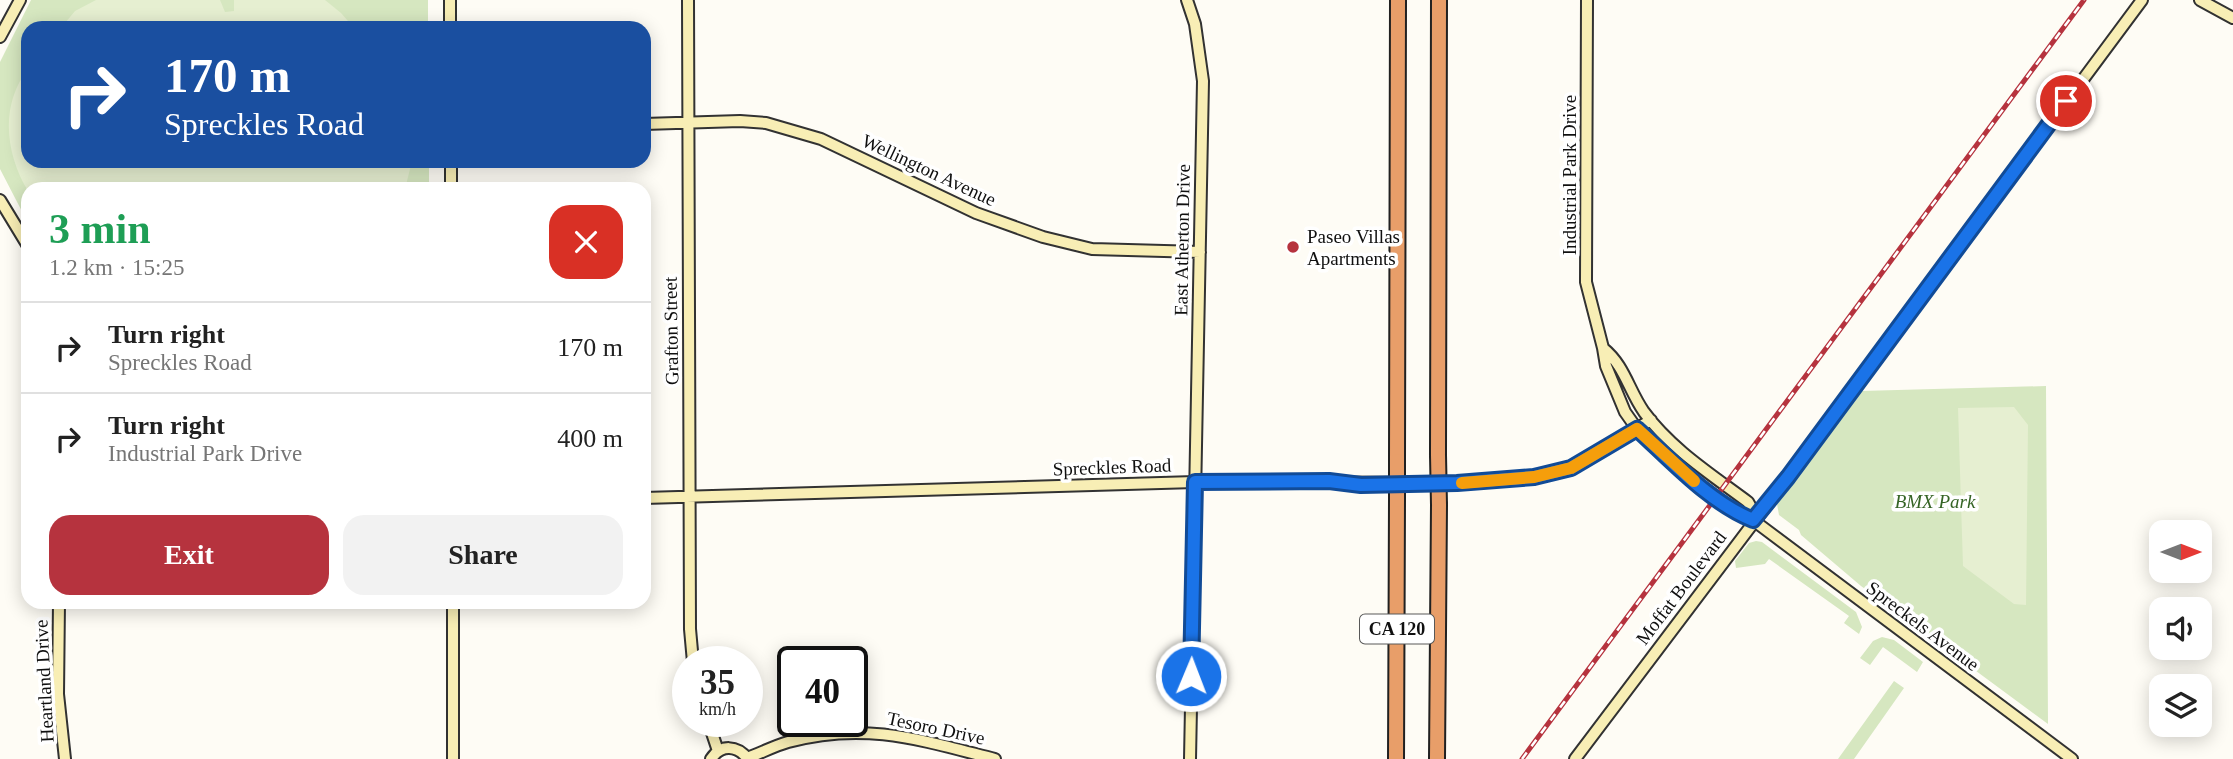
<!DOCTYPE html>
<html lang="en">
<head>
<meta charset="utf-8">
<style>
	body { margin:0; font-family:"Times New Roman",serif; background:#f2f2f2; color:#222; height:100vh; display:flex; flex-direction:column; font-size:26px; white-space:nowrap }
	* { box-sizing:border-box; margin:0 }
	p { font-size:23px; color:#767676 }
	.icon { flex:none; width:38px; height:38px; fill:none; stroke:currentColor; stroke-width:2; stroke-linecap:round; stroke-linejoin:round }
	.map { position:relative; flex:1; overflow:hidden }
	.drawer { position:absolute; left:21px; top:182px; width:630px; height:427px; display:flex; flex-direction:column; background:#fff; border-radius:21px; box-shadow:0 4px 18px #0003 }
	.drawer>* { flex:none }
	.hud { position:absolute; left:21px; top:21px; width:630px; height:147px; border-radius:21px; box-shadow:0 4px 18px #0003; background:#1a4fa0; color:#fff; overflow:hidden }
	.needle { width:46px; rotate:90deg }
	.tools { position:absolute; left:2149px; top:520px; display:grid; gap:14px }
	.tools a { display:grid; place-items:center; width:63px; height:63px; border-radius:14px; background:#fff; box-shadow:0 4px 18px #0003; font-size:35px }
	.speed { position:absolute; left:672px; top:646px; display:flex; gap:14px; font-size:35px; font-weight:700; text-align:center }
	.speed>* { display:grid; place-content:center; width:91px; height:91px; border-radius:50%; background:#fff; box-shadow:0 4px 18px #0003; line-height:1 }
	.speed small { font-size:18px; font-weight:400 }
	.speed .limit { border:4px solid #111; border-radius:10px; background:#fff; color:#111 }
	.pin { position:absolute; display:grid; place-items:center; width:60px; height:60px; color:#fff; margin:-30px; border:4px solid #fff; border-radius:50%; box-shadow:0 2px 7px #0007 }
	.me { position:absolute; width:77px; margin:-38px; rotate:1deg; stroke-linejoin:round; filter:drop-shadow(0 0 5px #0008) }
	.turn { display:flex; align-items:center; gap:24px; height:147px; padding:0 28px; font-size:32px }
	.turn .icon { width:91px; height:91px; stroke-width:2.5 }
	.turn b { display:block; font-size:49px; line-height:60px }
	.round { display:grid; place-items:center; flex:none; width:74px; height:74px; border-radius:21px; background:#f2f2f2 }
	.overview { display:flex; align-items:center; justify-content:space-between; height:119px; padding:0 28px }
	h1 { font-size:42px; font-weight:700; line-height:52px; color:#1e9e55 }
	.cta { display:flex; gap:14px; margin-top:auto; padding:14px 28px }
	.cta a { flex:1; height:80px; border-radius:21px; background:#b6333e; color:#fff; font-size:28px; font-weight:700; line-height:80px; text-align:center }
	.cta a+a { background:#f2f2f2; color:#222 }
	ul { padding:0; list-style:none }
	li { display:flex; align-items:center; gap:21px; height:91px; padding:0 28px; border-top:2px solid #e0e0e0 }
	li div { flex:1 }
	li b { display:block; font-size:26px }
	li em { font-style:normal }
	.map>svg:first-child { display:block }
	.green { fill:#d6e7c0 }
	.pitch { fill:#e6efd1 }
	.lines { fill:none; stroke-linecap:round; stroke-linejoin:round }
	.secondary-casing { stroke:#323232; stroke-width:14 }
	.highway-casing { stroke:#212121; stroke-width:18 }
	.secondary { stroke:#f8eeb5; stroke-width:10 }
	.highway { stroke:#e89e69; stroke-width:14 }
	.rail-casing { stroke:#b6333e; stroke-width:5 }
	.rail { stroke:#fff; stroke-width:2.5; stroke-dasharray:8; stroke-linecap:butt }
	.highway-bridge-casing { stroke:#212121; stroke-width:18; stroke-linecap:butt }
	.highway-bridge { stroke:#e89e69; stroke-width:14 }
	.route-casing { stroke:#114b97; stroke-width:18 }
	.route { stroke:#1a73e8; stroke-width:12 }
	.slow { stroke:#f59e0b; stroke-width:12 }
	.poi-dot { fill:#b6333e; stroke:#fff; stroke-width:2.5 }
	.labels { text-anchor:middle; dominant-baseline:central; stroke-width:7; stroke-linejoin:round; paint-order:stroke }
	.shield { fill:#fff; stroke:#585858; stroke-width:2 }
	.shield-label { font-size:18px; font-weight:bold; fill:#101010 }
	.street-label { font-size:19px; fill:#101010; stroke:#fff }
	.poi-label { font-size:19px; fill:#101010; stroke:#fff; text-anchor:start }
	.park-label { font-size:19px; font-style:italic; fill:#356425; stroke:#fff }
</style>
</head>
<body>
<div class="map">
<svg width="2233" height="759" viewBox="0 0 2233 759">
	<rect width="100%" height="100%" fill="#fefcf5"/>
	<!-- green -->
	<path class="green" d="M31,0h397v28h-400v133h401v28h-401v34l-28,-54v-107z
		M2046,386l2,338 -187,-138 -60,-51 -2,-5 -20,-15 -2,-11 84,-113z
		M1756,541l6,1 94,70 6,15 -3,7 -15,-11 5,-7 -80,-57 -4,5 -29,4 -1,-7 14,-18z
		M1882,637l12,3 29,22 -6,10 -34,-25 -13,18 -10,-7 13,-17z
		M1894,681l10,7 -50,71h-16z"/>
	<!-- pitch -->
	<path class="pitch" d="M96,0h124l5,12 9,-1v-11h91l16,13 13,15h-293l14,-17z
		M28,69v92h384l-7,28h-377v2c-23,-38 -28,-86 0,-122z
		M2014,407l14,18 -2,180 -12,-1 -51,-38 -5,-158z"/>
	<g class="lines">
		<!-- secondary casing -->
		<g class="secondary-casing">
			<path id="secondary" d="M688,0l2,629 3,33
				M1187,0l8,24 8,57 -13,678
				M1587,0l-1,282 17,66 3,18 19,46 12,17 52,48 50,37 14,6 319,239
				M2200,0l33,18
				M450,28v-28
				M0,37l20,-37
				M644,124l96,-3 26,2 55,16 155,74 67,24 49,12 108,3
				M451,161v28
				M0,200l28,46
				M1603,348c22,18 25,41 41,64 27,37 68,63 104,90l5,9v9
				M644,498l551,-16 262,1 77,-6 37,-9 80,-48
				M59,602l-1,92 7,65
				M453,602v157
				M708,721l10,30
				M747,758c14,-5 27,-12 41,-16 77,-21 133,-2 207,17
				M711,759c10,-15 26,-14 37,0
				M1575,759l213,-282 354,-477"/>
		</g>
		<!-- highway casing -->
		<g class="highway-casing">
			<path id="highway" d="M1438,455l1,-455
				M1397,461l1,-461
				M1396,759l1,-259
				M1437,759l2,-254"/>
		</g>
		<!-- secondary -->
		<use href="#secondary" class="secondary"/>
		<!-- highway -->
		<use href="#highway" class="highway"/>
		<!-- rail casing -->
		<g class="rail-casing">
			<path id="rail" d="M1522,759l562,-759"/>
		</g>
		<!-- rail -->
		<use href="#rail" class="rail"/>
		<!-- highway-bridge casing -->
		<g class="highway-bridge-casing">
			<path id="highway-bridge" d="M1438,455l1,50
				M1397,461v39"/>
		</g>
		<!-- highway-bridge -->
		<use href="#highway-bridge" class="highway-bridge"/>
	</g>
	<g class="lines">
		<!-- route casing -->
		<g class="route-casing">
			<path id="route" d="M1191,676l4,-194 134,-1 32,4 96,-2 77,-6 37,-9 66,-39c35,32 72,73 116,91l35,-43 278,-376"/>
		</g>
		<!-- route -->
		<use href="#route" class="route"/>
		<!-- slow -->
		<path class="slow" d="M1462,483l72,-6 37,-9 66,-39 57,52"/>
	</g>
	<!-- markers -->
	<circle class="poi-dot" cx="1293" cy="247" r="7"/>
	<g class="labels">
		<!-- shield labels -->
		<rect class="shield" x="1360" y="614.5" width="74" height="29" rx="5"/>
		<g class="shield-label">
			<text x="1397" y="629">CA 120</text>
		</g>
		<!-- street labels -->
		<g class="street-label">
			<text transform="translate(929 170) rotate(25)">Wellington Avenue</text>
			<text transform="translate(1569 175) rotate(-90)">Industrial Park Drive</text>
			<text transform="translate(1182 240) rotate(-89)">East Atherton Drive</text>
			<text transform="translate(671 331) rotate(-91)">Grafton Street</text>
			<text transform="translate(1112 467) rotate(-2)">Spreckles Road</text>
			<text transform="translate(1681 588) rotate(-53)">Moffat Boulevard</text>
			<text transform="translate(1923 626) rotate(37)">Spreckels Avenue</text>
			<text transform="translate(44 681) rotate(-93)">Heartland Drive</text>
			<text transform="translate(936 728) rotate(12)">Tesoro Drive</text>
		</g>
		<!-- poi labels -->
		<g class="poi-label">
			<text x="1307" y="236">Paseo Villas<tspan x="1307" dy="22">Apartments</tspan></text>
		</g>
		<!-- park labels -->
		<g class="park-label">
			<text x="1935" y="501">BMX Park</text>
		</g>
	</g>
</svg>
<div class="tools">
<a><svg class="needle" viewBox="-14 -14 28 28"><path d="M0-13l5 13h-10z" fill="#e53935"/><path d="M0 13l5-13h-10z" fill="#767676"/></svg></a>
<a><svg class="icon" aria-label="sound" viewBox="0 0 24 24"><path d="M4 9h4l5-4v14l-5-4H4zM17 9q2 3 0 6"/></svg></a>
<a><svg class="icon" aria-label="layers" viewBox="0 0 24 24"><path d="M12 4l9 5-9 5-9-5zM3 14l9 5 9-5"/></svg></a>
</div>
<div class="speed"><div>35<small>km/h</small></div><div class="limit">40</div></div>
<div class="pin" style="left:2066px;top:101px;background:#d93025"><svg class="icon" aria-label="arrive" viewBox="0 0 24 24"><path d="M6 21V4h12l-3 4 3 4H6"/></svg></div>
<svg class="me" style="left:1191px;top:676px" viewBox="-20 -20 40 40"><circle r="17" fill="#1a73e8" stroke="#fff" stroke-width="3"/><path d="M0-11L8 9 0 5-8 9z" fill="#fff"/></svg>
<div class="hud">
<div class="turn"><svg class="icon" aria-label="right" viewBox="0 0 24 24"><path d="M7 20v-9h11M14 6l5 5-5 5"/></svg><div><b>170 m</b>Spreckles Road</div></div>
</div>
<section class="drawer">
<div class="overview"><div><h1>3 min</h1><p>1.2 km · 15:25</p></div><a class="round" style="background:#d93025;color:#fff"><svg class="icon" aria-label="close" viewBox="0 0 24 24"><path d="M6 6l12 12M18 6L6 18"/></svg></a></div>
<ul>
<li><svg class="icon" aria-label="right" viewBox="0 0 24 24"><path d="M7 20v-9h11M14 6l5 5-5 5"/></svg><div><b>Turn right</b><p>Spreckles Road</p></div><em>170 m</em></li>
<li><svg class="icon" aria-label="right" viewBox="0 0 24 24"><path d="M7 20v-9h11M14 6l5 5-5 5"/></svg><div><b>Turn right</b><p>Industrial Park Drive</p></div><em>400 m</em></li>
</ul>
<div class="cta"><a>Exit</a><a>Share</a></div>
</section>
</div>
</body>
</html>
